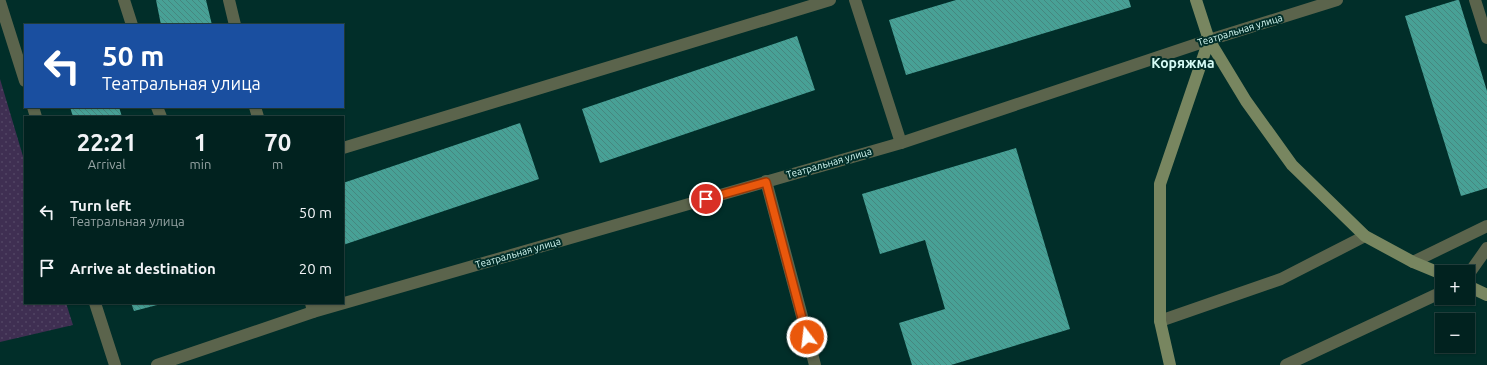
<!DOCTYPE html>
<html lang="en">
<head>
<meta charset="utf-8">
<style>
	body { margin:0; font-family:Ubuntu,sans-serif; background:#0f2f2c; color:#f1f3f6; height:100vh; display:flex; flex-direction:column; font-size:15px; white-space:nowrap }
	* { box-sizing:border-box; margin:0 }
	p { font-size:13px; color:#96a4a4 }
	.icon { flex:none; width:22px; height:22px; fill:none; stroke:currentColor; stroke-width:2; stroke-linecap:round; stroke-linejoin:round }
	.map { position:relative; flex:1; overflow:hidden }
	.drawer { position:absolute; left:24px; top:116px; width:320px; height:188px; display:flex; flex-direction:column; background:#01221f; border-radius:0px; box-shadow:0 1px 3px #0004,0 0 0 1px #233f3d }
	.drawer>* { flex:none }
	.top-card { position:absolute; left:24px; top:24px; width:320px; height:84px; border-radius:0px; box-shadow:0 1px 3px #0004,0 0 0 1px #233f3d; background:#1a4fa0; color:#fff; overflow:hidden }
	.buttons { position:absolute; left:1435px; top:265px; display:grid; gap:8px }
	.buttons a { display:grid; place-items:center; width:40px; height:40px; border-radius:0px; background:#01221f; box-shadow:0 1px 3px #0004,0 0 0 1px #233f3d; font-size:20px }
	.pin { position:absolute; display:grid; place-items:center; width:34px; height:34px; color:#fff; margin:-17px; border:2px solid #fff; border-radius:50%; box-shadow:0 1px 4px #0007 }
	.me { position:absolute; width:44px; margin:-22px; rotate:345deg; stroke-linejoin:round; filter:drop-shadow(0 0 3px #0008) }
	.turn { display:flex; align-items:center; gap:14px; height:84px; padding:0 12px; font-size:18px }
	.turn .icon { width:52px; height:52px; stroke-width:2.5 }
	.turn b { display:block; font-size:28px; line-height:34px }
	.eta { display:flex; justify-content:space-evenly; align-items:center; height:68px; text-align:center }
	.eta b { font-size:24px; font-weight:600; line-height:28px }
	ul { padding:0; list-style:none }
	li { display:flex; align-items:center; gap:12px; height:56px; padding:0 12px }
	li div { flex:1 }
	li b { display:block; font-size:15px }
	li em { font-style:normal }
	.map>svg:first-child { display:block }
	.park { fill:url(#park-dots) }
	.building { fill:url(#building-back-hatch) }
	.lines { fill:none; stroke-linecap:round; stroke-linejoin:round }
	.lane { stroke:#5b644c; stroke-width:12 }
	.street { stroke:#5b644c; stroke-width:12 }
	.secondary { stroke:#788660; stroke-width:12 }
	.route-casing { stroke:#983908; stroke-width:10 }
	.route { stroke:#ea580c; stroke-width:7 }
	.labels { text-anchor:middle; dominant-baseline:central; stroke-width:4; stroke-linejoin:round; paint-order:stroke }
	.street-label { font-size:10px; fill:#d6fbf5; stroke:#012e29 }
	.district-label { font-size:14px; font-weight:bold; fill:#d6fbf5; stroke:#012e29 }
</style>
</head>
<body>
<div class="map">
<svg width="1487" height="365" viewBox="0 0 1487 365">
	<defs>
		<pattern id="park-dots" width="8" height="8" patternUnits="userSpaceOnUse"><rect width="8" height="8" fill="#3f2f52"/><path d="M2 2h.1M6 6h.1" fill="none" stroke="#514463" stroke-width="1.8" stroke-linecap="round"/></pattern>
		<pattern id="building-back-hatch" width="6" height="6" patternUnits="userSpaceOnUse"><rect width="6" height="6" fill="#48a196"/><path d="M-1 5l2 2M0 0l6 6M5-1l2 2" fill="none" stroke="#46877f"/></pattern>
	</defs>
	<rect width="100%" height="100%" fill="#012e29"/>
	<!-- park -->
	<path class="park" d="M0,79l25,84v140h41l7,22 -73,17z"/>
	<!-- building -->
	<path class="building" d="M156,0h50l6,25h-51z
		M956,0h173l2,7 -225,68 -17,-55z
		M1457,0h2l28,91v97l-26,8 -56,-180z
		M797,36l18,54 -215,73 -18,-54z
		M70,107h49l3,10h-49z
		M520,123l19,56 -196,66v-62z
		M1016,148l54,181 -119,36h-39l-13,-42 46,-14 -20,-69 -45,14 -18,-60z
		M131,303h30v1l-27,7z"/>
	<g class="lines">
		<!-- lane -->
		<path class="lane" d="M124,0l8,25
			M229,0l6,25
			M855,0l46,143
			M1475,0l12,38
			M157,107l4,10
			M255,107l3,10
			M343,148l487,-148
			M766,181l49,184
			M1413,262l74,-36
			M1468,275l19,-27
			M311,303l2,9
			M1286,365l156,-73"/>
		<!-- street -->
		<path class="street" d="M0,2l25,79
			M33,107l3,10
			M95,303l20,62
			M1160,321l121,-42 84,-43
			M157,365l156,-53 588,-169 308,-103 128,-40"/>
		<!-- secondary -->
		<path class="secondary" d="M1196,0l13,40 37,61 46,64 73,71 48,26 29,12
			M1468,286l19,9
			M1170,365l-10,-44v-137l49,-144"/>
	</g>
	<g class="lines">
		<!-- route casing -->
		<g class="route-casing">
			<path id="route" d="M706,199l60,-17 41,155"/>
		</g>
		<!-- route -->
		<use href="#route" class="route"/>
	</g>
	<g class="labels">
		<!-- street labels -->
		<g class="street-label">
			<text transform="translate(1240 30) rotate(-17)">Театральная улица</text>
			<text transform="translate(829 163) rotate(-16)">Театральная улица</text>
			<text transform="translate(518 253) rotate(-16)">Театральная улица</text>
		</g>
		<!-- district labels -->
		<g class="district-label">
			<text x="1183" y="63">Коряжма</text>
		</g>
	</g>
</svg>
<div class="buttons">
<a>+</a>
<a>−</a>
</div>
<div class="pin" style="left:706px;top:199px;background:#d93025"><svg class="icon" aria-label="arrive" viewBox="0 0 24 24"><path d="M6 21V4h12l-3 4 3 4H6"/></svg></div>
<svg class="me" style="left:807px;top:337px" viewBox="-20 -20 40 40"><circle r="17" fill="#ea580c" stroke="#fff" stroke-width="3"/><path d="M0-11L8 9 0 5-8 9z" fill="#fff"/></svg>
<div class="top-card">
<div class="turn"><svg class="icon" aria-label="left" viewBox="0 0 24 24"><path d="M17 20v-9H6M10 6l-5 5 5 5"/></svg><div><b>50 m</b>Театральная улица</div></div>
</div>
<section class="drawer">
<div class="eta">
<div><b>22:21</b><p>Arrival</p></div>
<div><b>1</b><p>min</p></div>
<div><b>70</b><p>m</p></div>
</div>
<ul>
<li><svg class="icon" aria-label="left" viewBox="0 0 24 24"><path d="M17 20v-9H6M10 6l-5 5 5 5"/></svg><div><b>Turn left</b><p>Театральная улица</p></div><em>50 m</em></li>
<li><svg class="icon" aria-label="arrive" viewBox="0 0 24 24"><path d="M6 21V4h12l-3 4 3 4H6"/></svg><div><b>Arrive at destination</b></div><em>20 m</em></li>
</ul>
</section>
</div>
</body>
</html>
